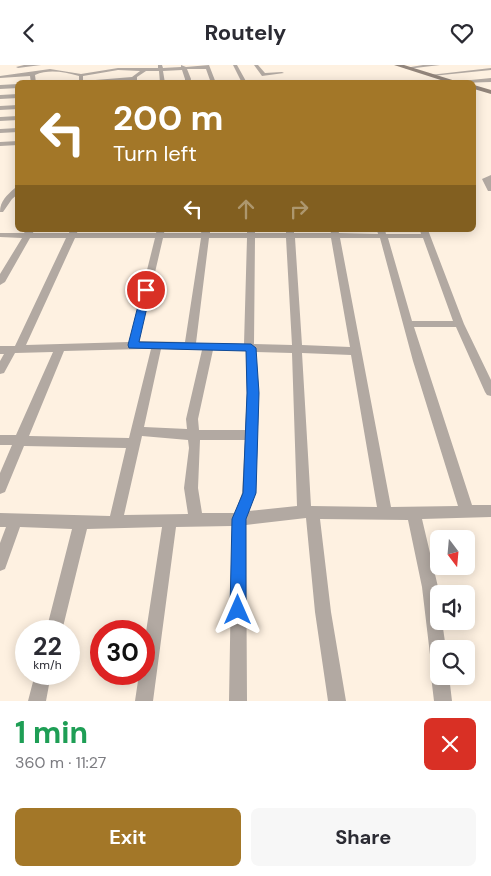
<!DOCTYPE html>
<html lang="en">
<head>
<meta charset="utf-8">
<style>
	body { margin:0; font-family:"DM Sans",sans-serif; background:#f7f7f7; color:#2b2b33; height:100vh; display:flex; flex-direction:column; font-size:19px; white-space:nowrap }
	* { box-sizing:border-box; margin:0 }
	p { font-size:16px; color:#7c7c81 }
	.icon { flex:none; width:28px; height:28px; fill:none; stroke:currentColor; stroke-width:2; stroke-linecap:round; stroke-linejoin:round }
	.map { position:relative; height:636px; overflow:hidden }
	.sheet { display:flex; flex-direction:column; background:#fff; flex:1 }
	.sheet>* { flex:none }
	.banner { position:absolute; left:15px; top:15px; width:461px; height:152px; border-radius:8px; box-shadow:0 2px 12px #0003; background:#a37728; color:#fff; overflow:hidden }
	.needle { width:32px; rotate:164deg }
	.tools { position:absolute; left:430px; top:465px; display:grid; gap:10px }
	.tools a { display:grid; place-items:center; width:45px; height:45px; border-radius:8px; background:#fff; box-shadow:0 2px 12px #0003; font-size:25px }
	.speed { position:absolute; left:15px; top:555px; display:flex; gap:10px; font-size:25px; font-weight:700; text-align:center }
	.speed>* { display:grid; place-content:center; width:65px; height:65px; border-radius:50%; background:#fff; box-shadow:0 2px 12px #0003; line-height:1 }
	.speed small { font-size:12px; font-weight:400 }
	.speed .limit { border:8px solid #d22; background:#fff; color:#111 }
	.pin { position:absolute; display:grid; place-items:center; width:42px; height:42px; color:#fff; margin:-21px; border:2px solid #fff; border-radius:50%; box-shadow:0 1px 5px #0007 }
	.me { position:absolute; width:55px; margin:-28px; rotate:0deg; stroke-linejoin:round; filter:drop-shadow(0 0 4px #0008) }
	.turn { display:flex; align-items:center; gap:18px; height:105px; padding:0 15px; font-size:22px }
	.turn .icon { width:65px; height:65px; stroke-width:2.5 }
	.turn b { display:block; font-size:35px; line-height:42px }
	.lanes { display:flex; align-items:center; height:48px; padding:0 15px; background:#0003; justify-content:center; gap:25px; direction:ltr }
	.lanes .off { opacity:.35 }
	.round { display:grid; place-items:center; flex:none; width:52px; height:52px; border-radius:8px; background:#f7f7f7 }
	.headline { display:flex; align-items:center; justify-content:space-between; height:85px; padding:0 15px }
	h1 { font-size:30px; font-weight:700; line-height:38px; color:#1e9e55 }
	.button { display:flex; gap:10px; margin-top:auto; padding:10px 15px }
	.button a { flex:1; height:58px; border-radius:8px; background:#a37728; color:#fff; font-size:20px; font-weight:700; line-height:58px; text-align:center }
	.button a+a { background:#f7f7f7; color:#2b2b33 }
	header { display:flex; justify-content:space-between; align-items:center; height:65px; padding:0 15px; background:#fff; font-size:22px; font-weight:700 }
	.map>svg:first-child { display:block }
	.lines { fill:none; stroke-linecap:round; stroke-linejoin:round }
	.street { fill:#b2a9a2; fill-rule:evenodd }
	.secondary { fill:#92857b; fill-rule:evenodd }
	.route { fill:#1a73e8; stroke:#114b97 }
</style>
</head>
<body>
<header><svg class="icon" aria-label="back" viewBox="0 0 24 24"><path d="M15 5l-7 7 7 7"/></svg>Routely<svg class="icon" aria-label="heart" viewBox="0 0 24 24"><path d="M12 20l-8-8c-3-5 5-10 8-4 3-6 11-1 8 4z"/></svg></header>
<div class="map">
<svg width="491" height="636" viewBox="0 0 491 636">
	<rect width="100%" height="100%" fill="#fef1e1"/>
	<g class="lines">
		<!-- street -->
		<path class="street" d="M24,0h17l-23,3 -2,-1z
			M158,0h4l1,3 18,-1v-2l5,2 23,-2 7,18h-5l-5,-14h-19l4,10 -1,4h-5v-4l-3,-9 -19,1 2,12h-5l-1,-12h-13l-9,6v6h-5v-3l-61,3 8,-2v-5c-15,-4 -30,-7 -44,-1l1,8h-5l-1,-7 -30,2v-2l50,-7 31,5 37,-6h40zM118,5l22,1 -8,6 -49,4v-5z
			M233,0h4l10,18h-5z
			M254,0h4l7,8 17,-1 2,1 -22,3z
			M423,0h17l-33,4 -2,-1z
			M491,3v2l-59,6 -2,-1z
			M491,13v4l-32,1 2,-2z
			M18,19v4l-18,1v-4z
			M18,29v4l-18,1v-4z
			M18,40v4l-18,1v-4z
			M18,51v4l-18,1v-4z
			M18,63v4l-18,1v-4z
			M18,76v4l-18,1v-4z
			M491,110v16h-3l-6,-12z
			M15,123h3v6l-6,5 -9,13h-3c0,-11 7,-17 15,-24z
			M26,165h8l-1,3h36l1,-3h8l-1,3h79l1,-3h8l-1,3h37l1,-3h8v3h37v-3h8v3h31v-3h8v3h37l-1,-3h8l1,3 39,1 -1,-4h8l1,4h35l-1,-4h8l36,94 27,56v16l-4,-1 -2,-3 -29,-65h-42l58,178h19v12l-69,2 16,68 1,34h3l4,28h-7v27h10l3,25h-18l-3,-25 4,-6 -4,-7 -9,-76 -14,-67 -88,-1 11,93 15,89h-18l-13,-89 -9,-94 -60,7 1,176h-18l3,-175 -56,1 -23,174h-18l4,-27h5v-29l18,-118 -75,2 -25,102h-16l26,-102 -52,-2 -15,42 -5,2v-28l6,-16h-6v-14l110,3 16,-68 -102,-2 -19,46 -5,2v-21l12,-28h-12v-10h16l37,-83 -38,1 -11,20 -4,1v-13l4,-7h-4v-8h15l51,-108h-36l-25,44 -5,3v-11l22,-36 -22,-1v-4h24zM75,173h80l-26,104 -103,3zM163,173h38l-16,104 -46,-1zM209,173h38l-3,106 -48,-1zM255,173h31l6,107 -38,-1zM295,173h36l19,109 -48,-2zM340,173h40l33,123 45,145 -67,1zM388,173h35l30,83h-41zM142,284h9l-22,89 -100,-2 35,-85zM161,284l41,1 -16,69 1,10 -43,-2zM213,285l33,1 1,42 -2,37h-46l-1,-11zM256,287l36,1 5,153 -48,5 7,-18 3,-100zM302,288l49,2 26,152 -66,-1zM142,371l46,4 1,8 -5,40 4,26 -64,1zM200,375h45l-3,53 -7,20h-33l-4,-25z
			M35,609h16l-5,27h-18z"/>
		<!-- secondary -->
		<path class="secondary" d="M394,0h10l58,18h-12z
			M474,20l17,5v4l-17,-5z"/>
	</g>
	<!-- route -->
	<path class="route" d="M146,222l5,3 -12,52 112,2 5,4 3,45 -3,100 -10,26v91l-2,6 -6,2 -5,-2 -3,-6 2,-91 11,-26 4,-100 -1,-42 -117,-3 -1,-3 14,-55z"/>
</svg>
<div class="tools">
<a><svg class="needle" viewBox="-14 -14 28 28"><path d="M0-13l5 13h-10z" fill="#e53935"/><path d="M0 13l5-13h-10z" fill="#7c7c81"/></svg></a>
<a><svg class="icon" aria-label="sound" viewBox="0 0 24 24"><path d="M4 9h4l5-4v14l-5-4H4zM17 9q2 3 0 6"/></svg></a>
<a><svg class="icon" aria-label="search" viewBox="0 0 24 24"><circle cx="10" cy="10" r="6"/><path d="M15 15l6 6"/></svg></a>
</div>
<div class="speed"><div>22<small>km/h</small></div><div class="limit">30</div></div>
<div class="pin" style="left:146px;top:225px;background:#d93025"><svg class="icon" aria-label="arrive" viewBox="0 0 24 24"><path d="M6 21V4h12l-3 4 3 4H6"/></svg></div>
<svg class="me" style="left:238px;top:545px" viewBox="-20 -20 40 40"><path d="M0-17L14 15 0 8-14 15z" fill="#1a73e8" stroke="#fff" stroke-width="4"/></svg>
<div class="banner">
<div class="turn"><svg class="icon" aria-label="left" viewBox="0 0 24 24"><path d="M17 20v-9H6M10 6l-5 5 5 5"/></svg><div><b>200 m</b>Turn left</div></div>
<div class="lanes"><svg class="icon" aria-label="left" viewBox="0 0 24 24"><path d="M17 20v-9H6M10 6l-5 5 5 5"/></svg><svg class="icon off" aria-label="ahead" viewBox="0 0 24 24"><path d="M12 20V5M6 11l6-6 6 6"/></svg><svg class="icon off" aria-label="right" viewBox="0 0 24 24"><path d="M7 20v-9h11M14 6l5 5-5 5"/></svg></div>
</div>
</div>
<section class="sheet">
<div class="headline"><div><h1>1 min</h1><p>360 m · 11:27</p></div><a class="round" style="background:#d93025;color:#fff"><svg class="icon" aria-label="close" viewBox="0 0 24 24"><path d="M6 6l12 12M18 6L6 18"/></svg></a></div>
<div class="button"><a>Exit</a><a>Share</a></div>
</section>
</body>
</html>
